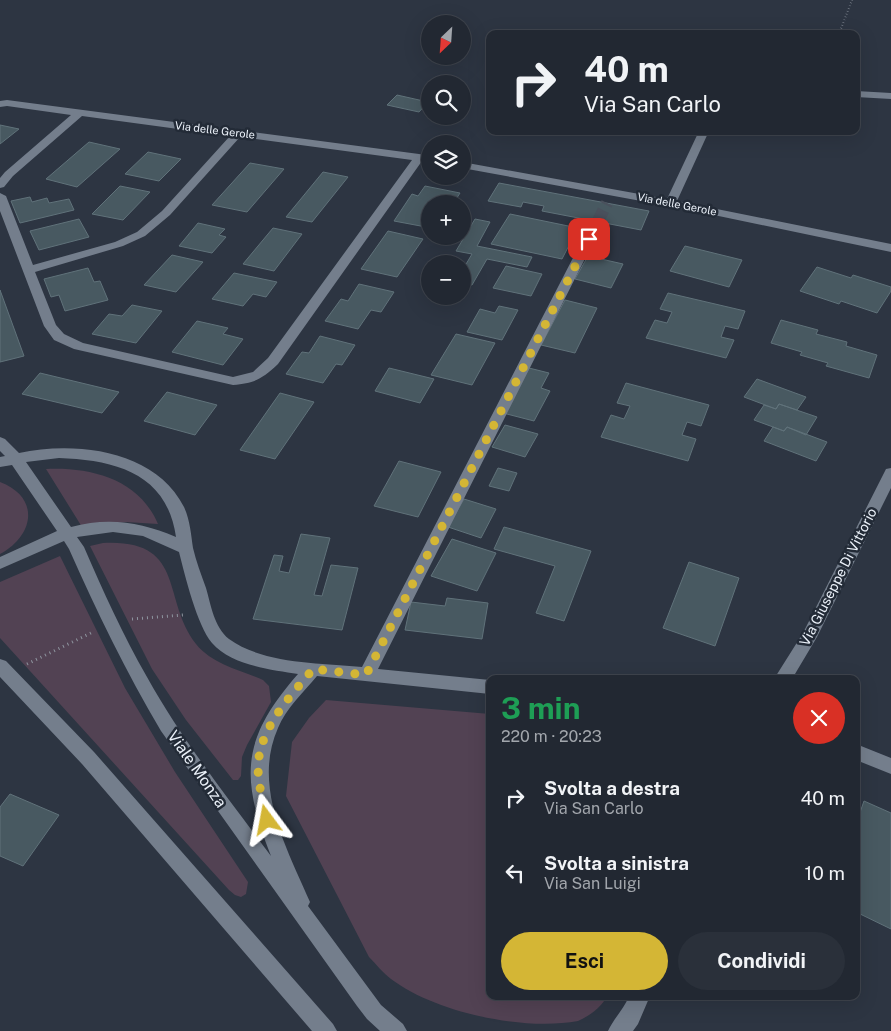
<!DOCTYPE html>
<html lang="it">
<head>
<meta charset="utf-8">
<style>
	body { margin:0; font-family:"Public Sans",sans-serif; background:#2a303a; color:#f1f3f6; height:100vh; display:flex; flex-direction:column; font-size:19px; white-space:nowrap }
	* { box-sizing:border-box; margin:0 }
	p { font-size:16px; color:#a2a6ac }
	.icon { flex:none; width:28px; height:28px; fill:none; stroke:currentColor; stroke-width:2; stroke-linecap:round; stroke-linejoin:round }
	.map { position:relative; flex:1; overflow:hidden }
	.side { position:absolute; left:486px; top:675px; width:374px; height:325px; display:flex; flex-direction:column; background:#222832; border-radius:10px; box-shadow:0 5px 20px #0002,0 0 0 1px #3f444d }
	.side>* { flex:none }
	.hud { position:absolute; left:486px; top:30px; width:374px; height:105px; border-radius:10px; box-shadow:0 5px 20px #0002,0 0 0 1px #3f444d; background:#222832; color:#f1f3f6; overflow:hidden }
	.needle { width:32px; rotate:205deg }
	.controls { position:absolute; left:421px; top:15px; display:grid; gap:10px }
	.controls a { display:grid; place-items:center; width:50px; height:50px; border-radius:50%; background:#222832; box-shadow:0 5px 20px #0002,0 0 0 1px #3f444d; font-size:25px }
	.pin { position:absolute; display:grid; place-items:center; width:42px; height:42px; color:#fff; margin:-21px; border-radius:10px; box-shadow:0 2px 8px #0006 }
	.me { position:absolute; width:55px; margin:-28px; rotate:347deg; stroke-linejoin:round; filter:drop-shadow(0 0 4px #0008) }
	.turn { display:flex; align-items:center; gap:18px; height:105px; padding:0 15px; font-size:22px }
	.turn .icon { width:65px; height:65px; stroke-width:2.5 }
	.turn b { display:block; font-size:35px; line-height:42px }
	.round { display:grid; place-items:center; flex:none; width:52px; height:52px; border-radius:26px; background:#2a303a }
	.summary { display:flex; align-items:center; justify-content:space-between; height:85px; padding:0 15px }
	h1 { font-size:30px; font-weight:700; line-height:38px; color:#1e9e55 }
	.primary-button { display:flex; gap:10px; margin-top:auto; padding:10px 15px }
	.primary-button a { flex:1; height:58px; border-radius:30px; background:#d4b635; color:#111; font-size:20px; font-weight:700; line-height:58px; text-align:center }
	.primary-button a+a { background:#2a303a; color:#f1f3f6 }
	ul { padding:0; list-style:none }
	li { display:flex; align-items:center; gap:15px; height:75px; padding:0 15px }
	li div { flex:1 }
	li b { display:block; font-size:19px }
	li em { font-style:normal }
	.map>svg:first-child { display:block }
	.green { fill:#524253 }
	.building { fill:#485961; stroke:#60727a }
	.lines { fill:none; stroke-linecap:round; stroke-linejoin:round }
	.minor-tunnel { stroke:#4a515d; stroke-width:12; stroke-dasharray:12 6; stroke-linecap:butt }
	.path-far1 { stroke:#8e959f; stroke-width:2; stroke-dasharray:0.5 2.5; stroke-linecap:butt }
	.path { stroke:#8e959f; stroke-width:3; stroke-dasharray:1 4; stroke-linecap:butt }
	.minor { fill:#747e8c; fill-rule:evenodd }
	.route { stroke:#d4b635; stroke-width:9; stroke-dasharray:0 16.2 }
	.labels { text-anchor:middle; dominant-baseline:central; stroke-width:5; stroke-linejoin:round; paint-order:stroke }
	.far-street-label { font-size:11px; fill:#ebf1f9; stroke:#232b37 }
	.street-label { font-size:14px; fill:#ebf1f9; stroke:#232b37 }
	.near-street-label { font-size:16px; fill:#ebf1f9; stroke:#232b37 }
</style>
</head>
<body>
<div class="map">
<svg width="891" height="1031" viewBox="0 0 891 1031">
	<rect width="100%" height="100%" fill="#2d3542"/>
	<!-- green -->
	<path class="green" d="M46,469c45,-2 93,10 112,55l-32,-2 -44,5z
		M0,482c40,15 35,53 0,72z
		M103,543c84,-4 58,56 93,101 17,21 45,26 67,36l6,6 2,16 -24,43 -5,12 -1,19 -3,4h-5l-47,-60 -34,-51 -62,-123z
		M60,556l65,132 50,84 73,110 -2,12 -5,3 -6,-2 -6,-5 -229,-252v-56z
		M326,700l164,14v282h117c-5,11 -18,20 -29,25 -54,10 -142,-8 -187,-42 -8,-6 -15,-15 -22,-22l-83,-161 6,-54 17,-24z"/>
	<!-- building -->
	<path class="building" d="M397,95l31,7 -9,10 -32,-7z
		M0,125l19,4 -19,15z
		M89,142l31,7 -43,38 -31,-8z
		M148,152l33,7 -22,22 -34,-7z
		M250,163l34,6 -37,43 -35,-7z
		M323,172l25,5 -36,45 -26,-5z
		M499,183l150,28 -8,19 -99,-19 2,-5 -21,-4 -2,5 -33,-6z
		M120,186l30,6 -27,28 -31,-6z
		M425,186l35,7 -7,11h-23v17l-4,6 -32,-6 18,-27 6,2z
		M30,197l2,5 15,-4 2,5 20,-4 5,11 -54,13 -9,-22z
		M510,214l68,14 -16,31 -71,-15z
		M79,219l10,18 -50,13 -9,-19z
		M475,219l15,3 -13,24 55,11 -5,10 -40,-8 -15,26 -10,-2v-12l10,-17 -16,-3z
		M198,223l27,6 -6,6 7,2 -14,16 -33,-7z
		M273,228l29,6 -28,37 -31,-7z
		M388,231l35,8 -26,38 -36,-8z
		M685,246l57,14 -13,27 -59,-16z
		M172,255l31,7 -27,30 -32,-7z
		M588,256l35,8 -12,24 -36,-9z
		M506,266l36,8 -11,22 -38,-8z
		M817,267l34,11 2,-3 38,12v4l-14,22 -36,-12 -2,3 -39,-13z
		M88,268l6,14 6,-1 8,19 -43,11 -6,-16 -8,2 -7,-18z
		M234,273l43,9 -11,15 -13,-3 -10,12 -31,-7z
		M359,284l35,8 -13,20 -10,-2 -13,19 -33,-8 16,-22 7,2z
		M0,290l24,66 -24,6z
		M668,293l77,18 -7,18 -13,-3 -4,11 13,3 -8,18 -80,-20 9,-18 12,3 5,-11 -12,-3z
		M565,300l32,8 -22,45 -34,-8z
		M132,305l30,6 -26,32 -44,-9 17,-20 13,2z
		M499,306l19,4 -16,30 -35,-8 13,-23 15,4z
		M781,320l37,10 -2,4 31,8 -1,4 31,9 -8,23 -43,-12 2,-3 -28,-8 2,-3 -31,-9z
		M197,321l31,7 -5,6 20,5 -20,26 -51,-13z
		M456,334l39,9 -23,42 -41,-10z
		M320,336l35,9 -13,20 -6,-1 -13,19 -37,-9 16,-22 7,1z
		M389,368l45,11 -14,24 -45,-12z
		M529,368l20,5 -8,15 9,3 -16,30 -31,-8z
		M40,373l79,19 -17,21 -80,-19z
		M757,379l49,18 -9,13 -18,-6 -3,5 -32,-12z
		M626,383l83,22 -8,21 -14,-4 -5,13 14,4 -8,22 -87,-24 10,-22 13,4 6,-13 -13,-3z
		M167,392l50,13 -22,30 -51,-14z
		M280,393l34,9 -39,57 -35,-9z
		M779,404l38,13 -11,18 -19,-8 -3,4 -30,-11 10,-15 12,4z
		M505,425l33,9 -13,23 -33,-10z
		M773,427l11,4 3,-4 40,15 -11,19 -52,-20z
		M399,461l42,11 -23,45 -44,-11z
		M498,468l19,5 -8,18 -20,-5z
		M464,499l32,10 -15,29 -33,-11z
		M504,527l87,24 -27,70 -28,-8 19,-47 -61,-17z
		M301,534l29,4 -16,57 8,1 9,-31 27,3 -16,62 -89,-11 21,-64 9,1 -4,15 10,2z
		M452,539l44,14 -19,38 -46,-15z
		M689,562l50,16 -24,68 -52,-18z
		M447,598l41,5 -6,36 -77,-9 6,-28 34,4z
		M10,794l49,21 -36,51 -23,-10v-49z
		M864,801l27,12v116l-35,-17v-88z"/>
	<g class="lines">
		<!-- minor-tunnel -->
		<path class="minor-tunnel" d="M598,221l9,-18"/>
		<!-- path-far1 -->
		<path class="path-far1" d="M839,34l13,-34"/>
		<!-- path -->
		<path class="path" d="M132,619l51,-4
			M27,664l66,-32"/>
		<!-- minor -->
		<path class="minor" d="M856,91l35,2v6l-35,-2z
			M7,100l412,54 11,2v6l-8,-1 -144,203c-16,15 -23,19 -45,21l-159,-36 -20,-9 -10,-14 -44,-115v-18l6,3 27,69 82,-23 22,-10 25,-21 68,-75 -148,-20 -69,60 -9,11 -4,1v-10l5,-6 66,-57 -64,-9 -7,1v-6zM240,137l172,23 -144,198 -15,14 -20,5 -150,-34 -19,-9 -8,-9 -21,-53 88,-26 22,-10 25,-21z
			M699,131h10l-32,70 214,43v8l-201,-42 -228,-42v-6l205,37z
			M598,218l6,3 -226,448 112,11v14l-173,-18c-13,16 -31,32 -39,52 -26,58 9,121 32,174l-2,4 73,99 22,19 4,7h-27l-13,-12 -10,-13 -196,-275c-35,-59 -64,-119 -92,-182l-5,-8 -64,28v-12l57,-26 -45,-66 -12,2v-10l5,-1 -5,-5v-14l5,2 14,14c57,-12 136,-3 165,54 6,13 7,27 9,41 3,13 8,26 13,40 5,17 8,39 23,51 34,25 92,24 133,28l230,-446zM59,458c56,2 108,15 117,79 -35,-15 -68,-20 -105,-10l-45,-65zM113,532l30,4 36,16c6,24 18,73 33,91 19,22 59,27 86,31 -57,65 -58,103 -27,182 -43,-58 -89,-116 -124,-179 -24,-42 -44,-86 -63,-130l-7,-10z
			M891,468v20l-74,149 -25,42h-18l29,-46 81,-160 2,-4z
			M0,659l6,2 88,91 239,272 4,7h-25l-230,-267 -82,-87z
			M856,744l35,14v16l-35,-14z
			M629,996h21l-12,28 -5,7h-25c6,-13 16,-22 21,-35z"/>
	</g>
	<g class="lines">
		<!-- route -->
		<path class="route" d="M267,820c-4,-18 -9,-36 -9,-54 2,-39 32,-69 55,-97l53,6 223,-436"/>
	</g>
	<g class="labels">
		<!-- far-street labels -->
		<g class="far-street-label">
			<text transform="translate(215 130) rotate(7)">Via delle Gerole</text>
			<text transform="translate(677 204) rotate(11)">Via delle Gerole</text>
		</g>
		<!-- street labels -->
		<g class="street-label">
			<text transform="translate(838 577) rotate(-63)">Via Giuseppe Di Vittorio</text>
		</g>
		<!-- near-street labels -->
		<g class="near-street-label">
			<text transform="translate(197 769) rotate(55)">Viale Monza</text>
		</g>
	</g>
</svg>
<div class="controls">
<a><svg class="needle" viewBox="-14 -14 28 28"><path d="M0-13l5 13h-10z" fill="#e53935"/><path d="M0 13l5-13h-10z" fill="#a2a6ac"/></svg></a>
<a><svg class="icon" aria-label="search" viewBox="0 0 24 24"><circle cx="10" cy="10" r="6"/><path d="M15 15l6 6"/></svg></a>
<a><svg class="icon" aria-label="layers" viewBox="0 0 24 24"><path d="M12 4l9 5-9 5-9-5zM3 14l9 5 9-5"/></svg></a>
<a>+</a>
<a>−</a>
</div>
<div class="pin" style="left:589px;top:239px;background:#d93025"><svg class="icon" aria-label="arrive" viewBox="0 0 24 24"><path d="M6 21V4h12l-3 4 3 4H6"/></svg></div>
<svg class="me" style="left:267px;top:820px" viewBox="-20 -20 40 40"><path d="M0-17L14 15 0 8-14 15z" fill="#d4b635" stroke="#fff" stroke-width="4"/></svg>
<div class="hud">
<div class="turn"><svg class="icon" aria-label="right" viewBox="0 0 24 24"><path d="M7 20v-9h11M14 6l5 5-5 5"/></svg><div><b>40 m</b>Via San Carlo</div></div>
</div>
<section class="side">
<div class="summary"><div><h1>3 min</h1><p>220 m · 20:23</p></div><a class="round" style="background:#d93025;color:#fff"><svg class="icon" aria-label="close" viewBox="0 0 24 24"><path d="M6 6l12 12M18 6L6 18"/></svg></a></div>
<ul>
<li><svg class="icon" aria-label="right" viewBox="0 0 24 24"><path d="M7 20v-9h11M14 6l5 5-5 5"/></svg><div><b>Svolta a destra</b><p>Via San Carlo</p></div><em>40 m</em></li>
<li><svg class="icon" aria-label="left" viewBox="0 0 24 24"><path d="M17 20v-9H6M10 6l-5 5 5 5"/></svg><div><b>Svolta a sinistra</b><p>Via San Luigi</p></div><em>10 m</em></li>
</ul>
<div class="primary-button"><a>Esci</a><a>Condividi</a></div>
</section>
</div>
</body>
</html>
